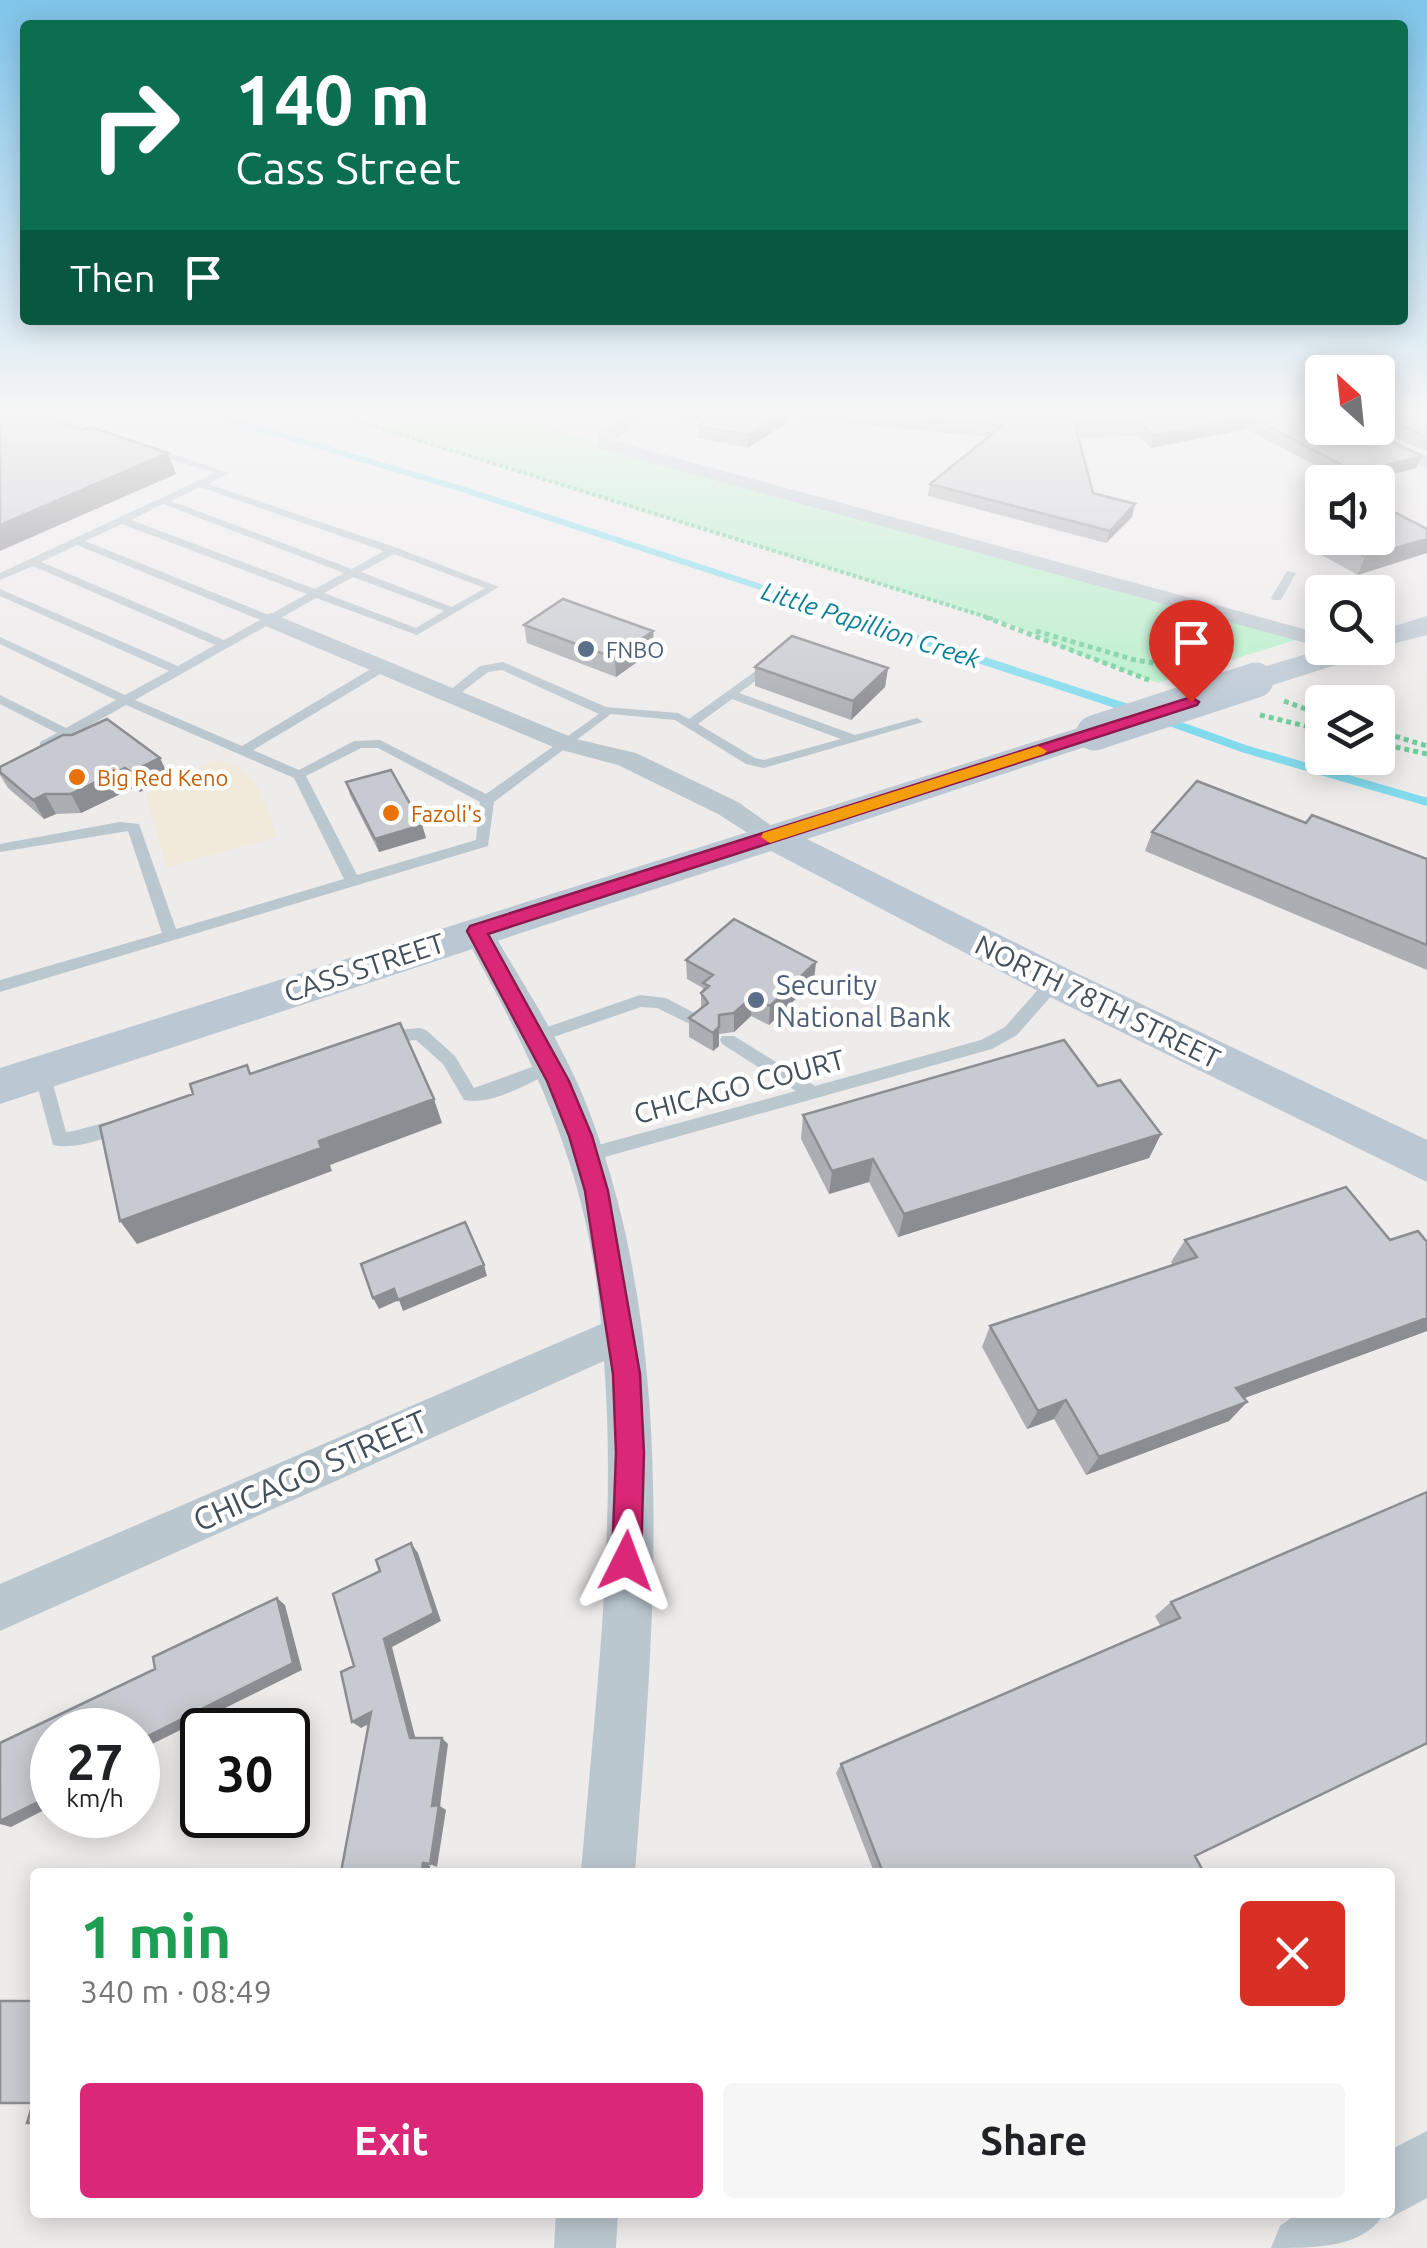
<!DOCTYPE html>
<html lang="en">
<head>
<meta charset="utf-8">
<style>
	body { margin:0; font-family:Ubuntu,sans-serif; background:#f6f6f6; color:#202124; height:100vh; display:flex; flex-direction:column; font-size:38px; white-space:nowrap }
	* { box-sizing:border-box; margin:0 }
	p { font-size:32px; color:#757577 }
	.icon { flex:none; width:55px; height:55px; fill:none; stroke:currentColor; stroke-width:2; stroke-linecap:round; stroke-linejoin:round }
	.map { position:relative; flex:1; overflow:hidden }
	.details { position:absolute; left:30px; top:1868px; width:1365px; height:350px; display:flex; flex-direction:column; background:#fff; border-radius:10px; box-shadow:0 5px 25px #0003 }
	.details>* { flex:none }
	.guide { position:absolute; left:20px; top:20px; width:1388px; height:305px; border-radius:10px; box-shadow:0 5px 25px #0003; background:#0b6e4f; color:#fff; overflow:hidden }
	.needle { width:65px; rotate:333deg }
	.controls { position:absolute; left:1305px; top:355px; display:grid; gap:20px }
	.controls a { display:grid; place-items:center; width:90px; height:90px; border-radius:10px; background:#fff; box-shadow:0 5px 25px #0003; font-size:50px }
	.speed { position:absolute; left:30px; top:1708px; display:flex; gap:20px; font-size:50px; font-weight:700; text-align:center }
	.speed>* { display:grid; place-content:center; width:130px; height:130px; border-radius:50%; background:#fff; box-shadow:0 5px 25px #0003; line-height:1 }
	.speed small { font-size:25px; font-weight:400 }
	.speed .limit { border:5px solid #111; border-radius:15px; background:#fff; color:#111 }
	.pin { position:absolute; display:grid; place-items:center; width:85px; height:85px; color:#fff; margin:-102px -42px; border-radius:50% 50% 50% 0; rotate:-45deg; box-shadow:0 0 10px #0007 }
	.pin .icon { rotate:45deg }
	.me { position:absolute; width:110px; margin:-55px; rotate:3deg; stroke-linejoin:round; filter:drop-shadow(0 0 8px #0008) }
	.turn { display:flex; align-items:center; gap:35px; height:210px; padding:0 50px; font-size:45px }
	.turn .icon { width:130px; height:130px; stroke-width:2.5 }
	.turn b { display:block; font-size:70px; line-height:85px }
	.then { display:flex; align-items:center; height:95px; padding:0 50px; background:#0003; gap:20px; font-size:38px }
	.round { display:grid; place-items:center; flex:none; width:105px; height:105px; border-radius:10px; background:#f6f6f6 }
	.headline { display:flex; align-items:center; justify-content:space-between; height:170px; padding:0 50px }
	h1 { font-size:60px; font-weight:700; line-height:75px; color:#1e9e55 }
	.primary-button { display:flex; gap:20px; margin-top:auto; padding:20px 50px }
	.primary-button a { flex:1; height:115px; border-radius:10px; background:#db2777; color:#fff; font-size:40px; font-weight:700; line-height:115px; text-align:center }
	.primary-button a+a { background:#f6f6f6; color:#202124 }
	.map>svg:first-child { display:block }
	.green { fill:#b6efca }
	.sand { fill:#f1e9da }
	.lines { fill:none; stroke-linecap:round; stroke-linejoin:round }
	.stream-far1 { stroke:#82dbed; stroke-width:6 }
	.stream { stroke:#82dbed; stroke-width:8 }
	.path-far1 { stroke:#6ecd9b; stroke-width:4; stroke-dasharray:4 2.5; stroke-linecap:butt }
	.path { stroke:#6ecd9b; stroke-width:5; stroke-dasharray:5 4; stroke-linecap:butt }
	.service { fill:#bbc7cf; fill-rule:evenodd }
	.minor { fill:#bbc7cf; fill-rule:evenodd }
	.secondary { fill:#bbc8d4; fill-rule:evenodd }
	.secondary-bridge { stroke:#bbc8d4; stroke-width:35 }
	.wall { fill:#acaeb4 }
	.shaded-wall { fill:#8c8d92 }
	.building { fill:#c8cad1; stroke:#8c8d92; stroke-width:2.5 }
	.route { fill:#db2777; stroke:#8e194d; stroke-width:2.5 }
	.slow { fill:#f59e0b }
	.service-dot { fill:#5c6f8a; stroke:#fff; stroke-width:4 }
	.food-dot { fill:#e8710a; stroke:#fff; stroke-width:4 }
	.labels { text-anchor:middle; dominant-baseline:central; stroke-width:9; stroke-linejoin:round; paint-order:stroke }
	.far-service-label { font-size:22px; fill:#4e5e75; stroke:#fff; text-anchor:start }
	.far-food-label { font-size:22px; fill:#c56008; stroke:#fff; text-anchor:start }
	.far-water-label { font-size:25px; font-style:italic; fill:#098098; stroke:#fff }
	.street-label { font-size:28px; fill:#435059; stroke:#fff }
	.service-label { font-size:28px; fill:#4e5e75; stroke:#fff; text-anchor:start }
	.near-street-label { font-size:32px; fill:#435059; stroke:#fff }
</style>
</head>
<body>
<div class="map">
<svg width="1427" height="2248" viewBox="0 0 1427 2248">
	<rect width="100%" height="100%" fill="#eeebeb"/>
	<!-- green -->
	<path class="green" d="M325,411h204l-9,6 94,31 691,189 -147,46 -90,-33 -53,-24z"/>
	<!-- sand -->
	<path class="sand" d="M215,760c43,4 49,43 62,77l-110,30 -22,-73z"/>
	<g class="lines">
		<!-- stream-far1 -->
		<path class="stream-far1" d="M201,411l264,79 393,129"/>
		<!-- stream -->
		<path class="stream" d="M850,617l284,93
			M1164,720l81,29 182,53"/>
		<!-- path-far1 -->
		<path class="path-far1" d="M325,411l668,208"/>
		<!-- path -->
		<path class="path" d="M985,617l164,63
			M1036,631l99,29 44,7
			M1284,701l38,14
			M1260,715l62,15
			M1378,731l49,15
			M1378,743l49,11"/>
		<!-- service -->
		<path class="service" d="M29,411h14l71,25 -8,2 -70,-23 -36,13v-6z
			M148,446l81,27 -21,11 189,64 102,39 -82,48 -101,-37 -181,102 107,46 137,-82h8v6l-134,80 46,20 55,-29 26,-1 106,54 113,-80 -97,-44 -14,2 -34,26 -10,-3 36,-29 23,-4 103,45 72,6 11,6 79,-57 6,4 -2,3 -33,24 116,42 62,-17 6,4 -159,46 -18,-4 -71,-44 -64,-6 -117,88 -6,44 -488,146v-12l162,-47 -34,-102 -128,21v-8l120,-22 19,2 37,105 168,-50 -50,-101 -168,-73 -76,43h-10v-6l17,-9 -57,-29v-9l66,33 50,-28 -116,-56v-7l125,58 44,-24 -169,-75v-7l178,77 37,-21 -182,-79 -33,14v-7l215,-100 -70,-22 -2,-2zM200,487l184,64 -32,18 -181,-68zM163,504l181,69 -29,16 -184,-69zM122,524l185,70 -38,21 -184,-74zM77,545l183,75 -36,20 -183,-78zM394,554l91,34 -33,19 -91,-35zM353,577l91,34 -28,17 -92,-35zM732,699l109,40 -77,21 -9,-2 -57,-34zM361,748h17l102,54 -4,38 -119,35 -51,-99z
			M1287,571l9,2 -15,27h-8l-2,-2z
			M1055,975l6,2 2,4 -2,4 -44,50 -25,14 -405,113 -6,-2 -3,-5 3,-5 6,-2 209,-57 -74,-47 -2,-4 2,-4h12l81,50 166,-46 24,-13 44,-50z
			M640,995l26,3 36,19 2,4 -8,6 -39,-19 -16,-1 -105,36 -8,-6 2,-4z
			M420,1028l6,2 29,26 19,32 77,-28 8,6 -2,4c-27,12 -64,36 -93,30l-21,-36 -27,-24 -33,3 -8,-6 8,-6z
			M42,1067l8,6 16,59c20,-2 43,-14 62,-12l3,5 -3,5c-23,8 -50,20 -75,15l-19,-72z"/>
		<!-- minor -->
		<path class="minor" d="M632,411h21l-39,30 708,193 2,14 -726,-200 1,-15z
			M1342,428h23l62,28v13z
			M271,613l305,126 60,14 102,49 48,34 -4,6h-20l-44,-28 -100,-49 -60,-16 -295,-124 -3,-5 3,-5z
			M1343,648h25l-12,7z
			M477,921l11,3 4,7c36,61 76,121 100,188 87,235 62,508 43,753h-54c14,-169 36,-341 23,-511l-604,270v-47l601,-260c-12,-151 -66,-263 -139,-393l4,-7z
			M1427,2131v67l-37,20 -7,-3c-20,33 -68,33 -112,33l9,-22 19,-14h91v-62z
			M556,2212h62l-2,36h-62z"/>
		<!-- secondary -->
		<path class="secondary" d="M1427,616v19l-55,14 -4,6 -112,35 -12,-3 -4,-7 4,-7 82,-25h52v-17z
			M1094,723l12,3 5,7 -5,7 -299,99 263,131 357,170v42l-387,-190 -269,-141 -771,253v-36z"/>
		<!-- secondary-bridge -->
		<path class="secondary-bridge" d="M1094,733l162,-53"/>
	</g>
	<!-- wall -->
	<path class="wall" d="M678,411h644l100,45 -6,12 -52,14h-17l-101,-53 -95,19 -13,-12 -60,1 15,56 39,24 -26,26 -178,-47 2,-12 59,-47 -195,-19 -46,30 -50,-10v-12l5,-4 -24,-2z
		M1378,411l49,2v39l-54,-24h5z
		M1322,536v2h56l-20,37 -42,-23z
		M524,625l129,6 1,19 -38,27 -89,-34z
		M755,667l133,1 -3,19 -34,33 -96,-34z
		M72,735l97,42 -29,15 -5,-5 -54,26 -25,1 -12,5 -36,-31 -8,-13v-8z
		M346,782l76,43 4,13 -47,14 -29,-57z
		M1306,823l121,36v111l-282,-119 7,-19z
		M686,960l128,21 -45,44 -18,-9 -17,16 -15,2v12l-6,5 -24,-14v-19l12,-10v-15l2,-5 -16,-9z
		M1098,1086l63,48 -12,24 -251,79 -29,-55 -40,12 -28,-55 2,-24z
		M1185,1240h205l37,2v89l-183,67 3,4 -18,19 -143,54 -32,-56 -27,10 -45,-82 8,-21 183,-61 -2,-3z
		M1427,1492l-232,364 5,16h-326l-38,-99 5,-9 320,-137 -6,-11 16,-14z"/>
	<!-- shaded-wall -->
	<path class="shaded-wall" d="M787,411h8l-1,7 -46,30v-13z
		M1250,417l-4,12 -95,19 3,-12z
		M168,453l8,21 -176,77v-26z
		M1422,456l-6,12 -52,14h-10l4,-9z
		M1135,504l-3,13 -26,26 4,-12z
		M1427,539v14l-69,22 7,-18z
		M653,631l1,19 -38,27 -1,-19z
		M888,668l-3,19 -34,33 2,-19z
		M160,758l9,19 -29,15 -9,-20z
		M125,768l10,19 -54,26 -10,-19z
		M45,794l11,20 -12,5 -11,-19z
		M422,825l4,13 -47,14 -4,-13z
		M816,962l-2,19 -45,44 1,-19z
		M752,997l-1,19 -17,16v-19z
		M719,1027v19l-6,5v-18z
		M434,1099l8,24 -112,42 2,6 -195,73 -17,-23 199,-80z
		M1161,1134l-12,24 -251,79 6,-23z
		M873,1159l-4,23 -40,12 3,-23z
		M484,1265l3,11 -84,35 -4,-11 -20,9 -6,-11 21,-9z
		M1427,1318v13l-207,76 16,-19z
		M1066,1400l-12,19 -27,10 11,-18z
		M1247,1402l-18,19 -143,54 13,-18z
		M411,1543l7,10 23,68 -49,26 25,97 -7,-6 -26,-99z
		M277,1598l8,7 17,65 -158,78 2,12 -8,4v-23z
		M371,1712l8,7 -18,9 -9,-6z
		M442,1738l6,6 -8,62 6,4 -9,57 -7,-3 2,-58z
		M52,1795v11l-41,21 -11,-3v-3z
		M423,1863l7,3v6h-8z"/>
	<!-- building -->
	<path class="building" d="M0,411h27l55,19 9,-3 77,26 -168,72z
		M716,411h71l-39,24 -50,-9z
		M850,411h472v17h40l60,28 -64,17 -108,-56 -96,19 -13,-12 -66,1 18,68 42,11 -25,27 -180,-47 72,-58z
		M1378,411l49,2v24l-49,-22z
		M1396,513l31,16v10l-62,18 -37,-19h50v-19z
		M563,599l90,32 -38,27 -91,-33z
		M792,636l96,32 -35,33 -98,-34z
		M107,719l53,39 -29,14 -6,-4 -54,26h-26l-12,6 -33,-28v-5l63,-32h9z
		M391,770l31,55 -47,14 -29,-57z
		M1197,781l109,42 6,-8 115,44v86l-275,-113z
		M734,919l82,43 -46,44 -18,-9 -18,16 -15,2v12l-6,6 -24,-15 19,-15 -7,-10 8,-7 -6,-3 10,-8 -27,-15z
		M400,1023l34,76 -115,42 2,7 -201,73 -20,-95 93,-32 -3,-10 57,-19 3,9z
		M1064,1040l34,46 22,-6 41,54 -257,80 -31,-55 -41,12 -29,-56z
		M1346,1187l44,53 28,-9 9,11v76l-191,70 11,14 -148,55 -33,-57 -28,11 -48,-85 207,-69 -12,-17z
		M465,1222l19,43 -86,35 -4,-11 -21,9 -12,-34z
		M1427,1492v251l-232,113 8,15 -3,1h-323l5,-2 -41,-106 339,-146 -9,-16z
		M411,1543l23,70 -50,26 26,99h32l-10,68 7,-1 -9,59 -7,-1 -1,9h-81l30,-160 -19,10 -11,-50 13,-6 -21,-72 47,-23 -4,-11z
		M277,1598l16,65 -155,78v-11h-86v65l-52,26v-78l155,-74 -2,-12z
		M0,2001h35v122h-8l6,-20h-33z"/>
	<!-- sky -->
	<linearGradient id="sky" x2="0" y2="1"><stop stop-color="#7fc4ea"/><stop offset="0.57" stop-color="#f7f6f6"/><stop offset="1" stop-color="#f7f6f6" stop-opacity="0"/></linearGradient>
	<rect width="1427" height="726" fill="url(#sky)"/>
	<!-- route -->
	<path class="route" d="M1191,697l8,5 -2,3 -709,229 81,147 23,55 16,55 32,183 4,79 -3,108 -4,10 -11,5 -10,-5 -4,-10 4,-108 -3,-79 -28,-183 -16,-55 -22,-55 -80,-150 3,-5z"/>
	<!-- slow -->
	<path class="slow" d="M1038,746l9,5 -3,3 -268,87 -6,2 -9,-6 2,-4z"/>
	<!-- markers -->
	<g class="service-dot">
		<circle cx="586" cy="649" r="10"/>
		<circle cx="756" cy="1000" r="10"/>
	</g>
	<g class="food-dot">
		<circle cx="77" cy="777" r="10"/>
		<circle cx="391" cy="813" r="10"/>
	</g>
	<g class="labels">
		<!-- far-service labels -->
		<g class="far-service-label">
			<text x="606" y="649">FNBO</text>
		</g>
		<!-- far-food labels -->
		<g class="far-food-label">
			<text x="97" y="777">Big Red Keno</text>
			<text x="411" y="813">Fazoli's</text>
		</g>
		<!-- far-water labels -->
		<g class="far-water-label">
			<text transform="translate(871 625) rotate(18)">Little Papillion Creek</text>
		</g>
		<!-- street labels -->
		<g class="street-label">
			<text transform="translate(364 967) rotate(-18)">CASS STREET</text>
			<text transform="translate(1098 1001) rotate(26)">NORTH 78TH STREET</text>
			<text transform="translate(739 1086) rotate(-15)">CHICAGO COURT</text>
		</g>
		<!-- service labels -->
		<g class="service-label">
			<text x="776" y="984">Security<tspan x="776" dy="32">National Bank</tspan></text>
		</g>
		<!-- near-street labels -->
		<g class="near-street-label">
			<text transform="translate(310 1470) rotate(-24)">CHICAGO STREET</text>
		</g>
	</g>
</svg>
<div class="controls">
<a><svg class="needle" viewBox="-14 -14 28 28"><path d="M0-13l5 13h-10z" fill="#e53935"/><path d="M0 13l5-13h-10z" fill="#757577"/></svg></a>
<a><svg class="icon" aria-label="sound" viewBox="0 0 24 24"><path d="M4 9h4l5-4v14l-5-4H4zM17 9q2 3 0 6"/></svg></a>
<a><svg class="icon" aria-label="search" viewBox="0 0 24 24"><circle cx="10" cy="10" r="6"/><path d="M15 15l6 6"/></svg></a>
<a><svg class="icon" aria-label="layers" viewBox="0 0 24 24"><path d="M12 4l9 5-9 5-9-5zM3 14l9 5 9-5"/></svg></a>
</div>
<div class="speed"><div>27<small>km/h</small></div><div class="limit">30</div></div>
<div class="pin" style="left:1191px;top:702px;background:#d93025"><svg class="icon" aria-label="arrive" viewBox="0 0 24 24"><path d="M6 21V4h12l-3 4 3 4H6"/></svg></div>
<svg class="me" style="left:626px;top:1561px" viewBox="-20 -20 40 40"><path d="M0-17L14 15 0 8-14 15z" fill="#db2777" stroke="#fff" stroke-width="4"/></svg>
<div class="guide">
<div class="turn"><svg class="icon" aria-label="right" viewBox="0 0 24 24"><path d="M7 20v-9h11M14 6l5 5-5 5"/></svg><div><b>140 m</b>Cass Street</div></div>
<div class="then">Then<svg class="icon" aria-label="arrive" viewBox="0 0 24 24"><path d="M6 21V4h12l-3 4 3 4H6"/></svg></div>
</div>
<section class="details">
<div class="headline"><div><h1>1 min</h1><p>340 m · 08:49</p></div><a class="round" style="background:#d93025;color:#fff"><svg class="icon" aria-label="close" viewBox="0 0 24 24"><path d="M6 6l12 12M18 6L6 18"/></svg></a></div>
<div class="primary-button"><a>Exit</a><a>Share</a></div>
</section>
</div>
</body>
</html>
